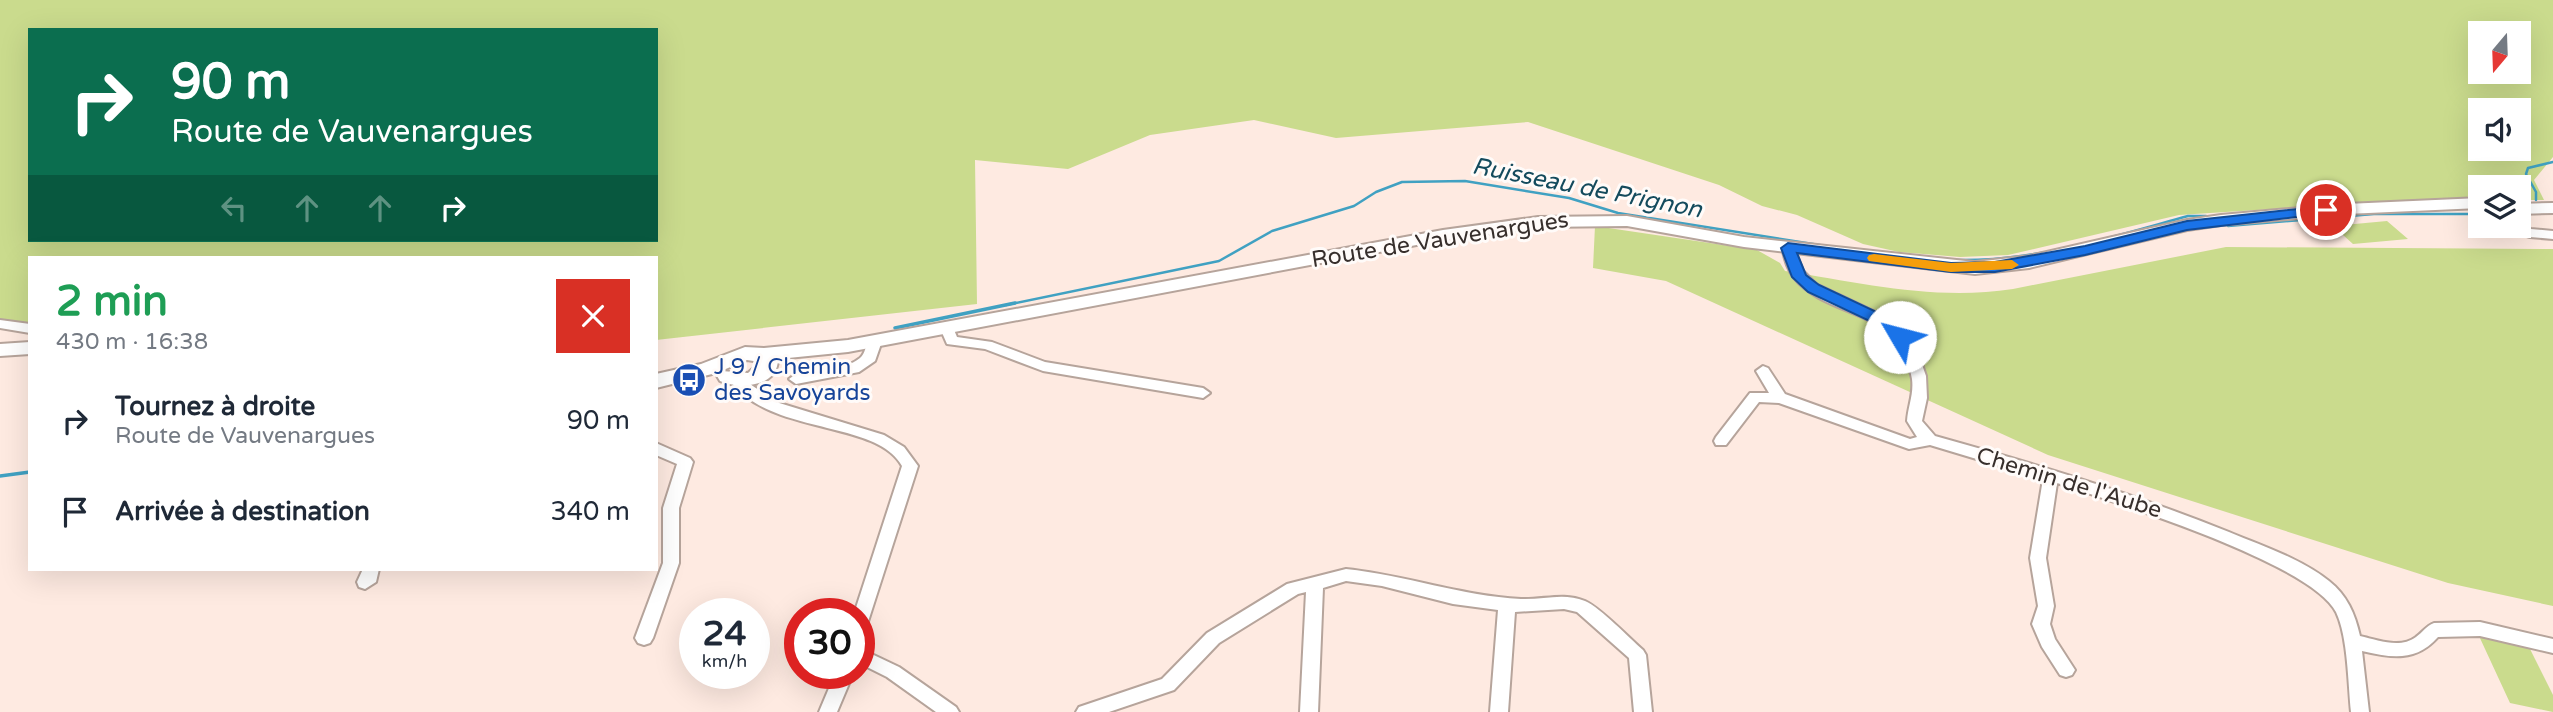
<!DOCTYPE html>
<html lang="fr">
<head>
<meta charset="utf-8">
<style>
	body { margin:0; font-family:"Varela Round",sans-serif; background:#f2f2f3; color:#1f2937; height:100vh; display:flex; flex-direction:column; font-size:26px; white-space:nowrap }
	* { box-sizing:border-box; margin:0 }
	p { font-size:23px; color:#747a83 }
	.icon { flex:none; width:38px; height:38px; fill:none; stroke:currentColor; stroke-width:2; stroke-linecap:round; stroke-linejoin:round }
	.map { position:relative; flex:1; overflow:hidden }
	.drawer { position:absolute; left:28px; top:256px; width:630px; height:315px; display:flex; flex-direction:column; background:#fff; border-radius:0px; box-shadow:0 7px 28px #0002 }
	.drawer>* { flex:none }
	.guide { position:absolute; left:28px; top:28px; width:630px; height:214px; border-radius:0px; box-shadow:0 7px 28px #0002; background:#0b6e4f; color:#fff; overflow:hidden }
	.needle { width:46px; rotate:199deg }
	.fabs { position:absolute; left:2468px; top:21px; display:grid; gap:14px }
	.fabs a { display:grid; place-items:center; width:63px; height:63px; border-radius:0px; background:#fff; box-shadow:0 7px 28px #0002; font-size:35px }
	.speed { position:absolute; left:679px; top:598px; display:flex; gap:14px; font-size:35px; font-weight:700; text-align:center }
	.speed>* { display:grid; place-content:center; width:91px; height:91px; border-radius:50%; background:#fff; box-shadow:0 7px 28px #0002; line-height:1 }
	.speed small { font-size:18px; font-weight:400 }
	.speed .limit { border:10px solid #d22; background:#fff; color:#111 }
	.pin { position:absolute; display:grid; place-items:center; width:60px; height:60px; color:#fff; margin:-30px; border:4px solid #fff; border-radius:50%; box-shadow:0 2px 7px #0007 }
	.me { position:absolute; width:77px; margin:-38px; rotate:307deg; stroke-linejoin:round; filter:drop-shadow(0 0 5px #0008) }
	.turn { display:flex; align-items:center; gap:24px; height:147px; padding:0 28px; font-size:32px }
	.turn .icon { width:91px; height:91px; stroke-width:2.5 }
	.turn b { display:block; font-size:49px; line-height:60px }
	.lanes { display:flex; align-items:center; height:66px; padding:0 28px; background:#0003; justify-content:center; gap:35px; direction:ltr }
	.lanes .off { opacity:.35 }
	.round { display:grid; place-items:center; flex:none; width:74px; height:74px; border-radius:0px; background:#f2f2f3 }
	.head { display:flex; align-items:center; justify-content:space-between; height:119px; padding:0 28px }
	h1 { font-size:42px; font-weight:700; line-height:52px; color:#1e9e55 }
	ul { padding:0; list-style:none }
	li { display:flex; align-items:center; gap:21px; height:91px; padding:0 28px }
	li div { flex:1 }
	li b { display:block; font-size:26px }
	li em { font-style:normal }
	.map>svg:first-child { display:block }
	.green { fill:#cadb8d; fill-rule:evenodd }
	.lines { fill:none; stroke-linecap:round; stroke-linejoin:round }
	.stream-far1 { stroke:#40a1c2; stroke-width:2.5 }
	.stream { stroke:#40a1c2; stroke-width:3.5 }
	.street-casing { stroke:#b6a49b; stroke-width:4 }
	.secondary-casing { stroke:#b6a49b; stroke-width:4 }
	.street { fill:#fff; fill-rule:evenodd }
	.secondary { fill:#fff; fill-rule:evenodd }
	.route { fill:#1a73e8; stroke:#114b97; stroke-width:2 }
	.slow { fill:#f59e0b }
	.labels { text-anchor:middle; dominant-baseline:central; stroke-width:6; stroke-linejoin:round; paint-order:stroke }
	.street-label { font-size:23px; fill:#372f2c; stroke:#fffbf9 }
	.transit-label { font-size:23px; fill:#164399; stroke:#fffbf9; text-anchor:start }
	.water-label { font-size:24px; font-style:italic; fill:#144b5d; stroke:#fffbf9 }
</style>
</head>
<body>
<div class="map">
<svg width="2553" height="712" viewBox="0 0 2553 712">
	<rect width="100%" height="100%" fill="#feeae1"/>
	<!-- green -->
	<path class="green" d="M0,0h2553v157l-19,23 10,20h-26v-13h-38v6l-7,-1 -9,8 -130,5 -155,10 -171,40 -48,2 -61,-5 -36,-8 -66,-29 -35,-9 -43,-21 -191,-63 -192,16 -82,-18 -104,15 -82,34 -93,-9 2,144 -321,36v-83h-626v76l-30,-8zM30,30h626v210h-626zM2480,33h38v39h-38zM2480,110h38v39h-38z
		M2387,221l21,18 -55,5 -20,-18z
		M1595,226l162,24 23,13 5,8c77,12 150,30 228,18l213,-42 327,2v357l-105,-23 -400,-128 -382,-174 -73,-13z
		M2479,636l49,9 25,50v17l-43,-9z"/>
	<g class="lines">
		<!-- stream-far1 -->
		<path class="stream-far1" d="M2536,200v-8l-10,-18 2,-6 25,-6
			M2228,226l146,-12h95
			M1954,260c81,2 157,-23 234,-44h18
			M1006,305l213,-44 53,-30 82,-25 22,-14 26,-10 63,-1 104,17 49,15 214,34"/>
		<!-- stream -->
		<path class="stream" d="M895,328l120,-25
			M0,476l30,-4"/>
		<!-- street casing -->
		<g class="street-casing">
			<path id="street" d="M2518,225l13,4 22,2v8l-23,-2 -26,-8 -2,-3z
				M1788,244l6,4 9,23 13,13 68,32 22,20 13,20 7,20 1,22 -5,23 13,15c100,28 197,57 294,96 33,14 71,26 100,49 18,14 26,33 31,55 18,4 40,13 56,1 7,-5 10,-11 18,-14l46,-1 73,17v14l-73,-17 -42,1c-22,25 -46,21 -76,14l7,61h-18c-3,-29 -3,-75 -15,-100 -25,-49 -222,-110 -279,-129l-11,75 8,48 -4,18 5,15 20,31 -3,5 -6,2 -6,-2 -18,-28 -10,-23 6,-18 -8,-48 13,-79 -113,-34 -21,4 -130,-46 -20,-1 -33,43h-10l-2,-4 2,-4 34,-44h19l-13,-22 7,-5 5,2 17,26 125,45 7,-2 -10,-16c1,-15 7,-27 5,-42 -11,-73 -82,-58 -118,-101 -7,-9 -9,-19 -12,-30z
				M0,320l30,4v9l-30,-5z
				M947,324l5,1 5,12 35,5 53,20 158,26 7,5 -7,5 -160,-27 -58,-22 -38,-5 -7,-16z
				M875,336l7,5 -7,20 -16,11 -63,12 -7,-5 7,-5c20,-3 48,-3 64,-16 8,-7 4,-18 15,-22z
				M737,375l39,27 108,33 20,12 14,19 -53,165 -6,2v-19h-5l48,-148c-26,-47 -133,-30 -172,-86l2,-3z
				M656,443l34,15 3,4 -14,46v55l-26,75 -3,5 -6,2 -6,-2 -3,-5 28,-75v-55l14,-44 -21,-9z
				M363,569h16l-3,13 -11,7 -6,-2 -2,-5z
				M1346,569c59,6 116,27 175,30 23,1 42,-7 64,2 16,7 44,37 58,49l3,5 6,57h-18l-5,-54 -52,-46 -13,-3 -49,3 -7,100h-18l8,-102 -45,-6 -71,-18 -36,-5 -23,7 -5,124h-18l6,-120 -8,2 -79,49 -45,47 -65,22h-33l3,-5 83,-28 45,-46 80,-49z
				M859,648l40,19 57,40 3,5h-23l-49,-35 -28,-14z
				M835,674h18l-16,38h-18z"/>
		</g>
		<!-- secondary casing -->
		<g class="secondary-casing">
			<path id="secondary" d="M2480,198v10l-134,6 -125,11 -34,5 -158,38 -54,6 -231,-27 -117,-21 -89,1 -95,13 -595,112 -70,7c0,28 -38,31 -58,22l-3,-5 3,-4 -64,16v-14l45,-10 44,-17 19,1 84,-8 595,-110 95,-13 89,-1 117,21 231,25 54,-6 158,-36 34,-5 125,-11zM747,360l13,2 -12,11 -27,-2z
				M2553,203v10l-35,1v-10z
				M30,342v12l-30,2v-12z"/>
		</g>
		<!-- street -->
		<use href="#street" class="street"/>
		<!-- secondary -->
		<use href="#secondary" class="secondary"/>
	</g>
	<!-- route -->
	<path class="route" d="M2326,206l5,1v6l-144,17 -102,25 -90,17h-44l-154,-19 9,22 13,10 64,30 23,18 2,4 -8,5 -28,-20 -64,-30 -16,-15 -11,-29 7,-5 163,20 44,-1 90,-16 102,-25z"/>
	<!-- slow -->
	<path class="slow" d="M1874,254l77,9 61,-3 7,5 -7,4 -61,3 -82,-11 -2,-3 2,-3z"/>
	<!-- icons -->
	<defs>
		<g id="bus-disc" transform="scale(1.75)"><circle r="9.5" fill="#1a4fb4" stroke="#fffbf9"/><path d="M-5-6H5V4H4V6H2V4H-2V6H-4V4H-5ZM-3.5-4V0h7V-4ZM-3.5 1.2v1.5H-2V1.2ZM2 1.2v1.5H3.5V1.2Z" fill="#fff"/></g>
	</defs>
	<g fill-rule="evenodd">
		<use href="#bus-disc" x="689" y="380"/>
	</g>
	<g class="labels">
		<!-- street labels -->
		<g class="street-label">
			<text transform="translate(1440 240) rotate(-9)">Route de Vauvenargues</text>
			<text transform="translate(2069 483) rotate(17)">Chemin de l'Aube</text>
		</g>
		<!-- transit labels -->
		<g class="transit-label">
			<text x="714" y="367">J 9 / Chemin<tspan x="714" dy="26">des Savoyards</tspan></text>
		</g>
		<!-- water labels -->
		<g class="water-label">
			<text transform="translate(1587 188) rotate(11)">Ruisseau de Prignon</text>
		</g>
	</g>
</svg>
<div class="fabs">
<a><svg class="needle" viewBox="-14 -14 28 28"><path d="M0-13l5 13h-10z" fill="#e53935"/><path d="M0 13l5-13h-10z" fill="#747a83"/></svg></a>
<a><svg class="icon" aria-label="sound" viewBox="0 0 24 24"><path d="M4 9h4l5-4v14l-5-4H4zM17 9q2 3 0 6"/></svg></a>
<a><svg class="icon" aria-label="layers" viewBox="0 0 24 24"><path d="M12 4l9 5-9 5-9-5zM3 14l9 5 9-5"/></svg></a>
</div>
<div class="speed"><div>24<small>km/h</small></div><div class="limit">30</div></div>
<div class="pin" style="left:2326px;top:210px;background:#d93025"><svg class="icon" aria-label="arrive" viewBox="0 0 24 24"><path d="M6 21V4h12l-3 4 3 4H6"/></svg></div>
<svg class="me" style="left:1900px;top:337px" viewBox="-20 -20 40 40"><circle r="19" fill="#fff"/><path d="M0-13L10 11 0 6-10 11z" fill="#1a73e8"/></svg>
<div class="guide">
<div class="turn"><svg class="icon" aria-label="right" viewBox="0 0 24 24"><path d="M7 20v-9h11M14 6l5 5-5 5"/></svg><div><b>90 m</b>Route de Vauvenargues</div></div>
<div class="lanes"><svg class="icon off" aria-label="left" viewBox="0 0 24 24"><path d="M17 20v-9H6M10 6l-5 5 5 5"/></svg><svg class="icon off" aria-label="ahead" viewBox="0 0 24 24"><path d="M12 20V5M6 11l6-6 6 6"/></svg><svg class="icon off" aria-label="ahead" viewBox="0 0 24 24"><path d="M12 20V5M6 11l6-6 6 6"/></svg><svg class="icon" aria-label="right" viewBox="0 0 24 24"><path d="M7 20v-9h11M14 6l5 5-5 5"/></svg></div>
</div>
<section class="drawer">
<div class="head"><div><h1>2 min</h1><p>430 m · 16:38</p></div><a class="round" style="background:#d93025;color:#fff"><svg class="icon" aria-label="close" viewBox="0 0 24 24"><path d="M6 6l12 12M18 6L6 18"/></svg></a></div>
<ul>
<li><svg class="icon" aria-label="right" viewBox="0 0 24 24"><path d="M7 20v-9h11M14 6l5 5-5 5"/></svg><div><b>Tournez à droite</b><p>Route de Vauvenargues</p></div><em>90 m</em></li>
<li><svg class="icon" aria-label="arrive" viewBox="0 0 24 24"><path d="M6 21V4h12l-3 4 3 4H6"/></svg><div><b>Arrivée à destination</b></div><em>340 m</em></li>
</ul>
</section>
</div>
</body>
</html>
